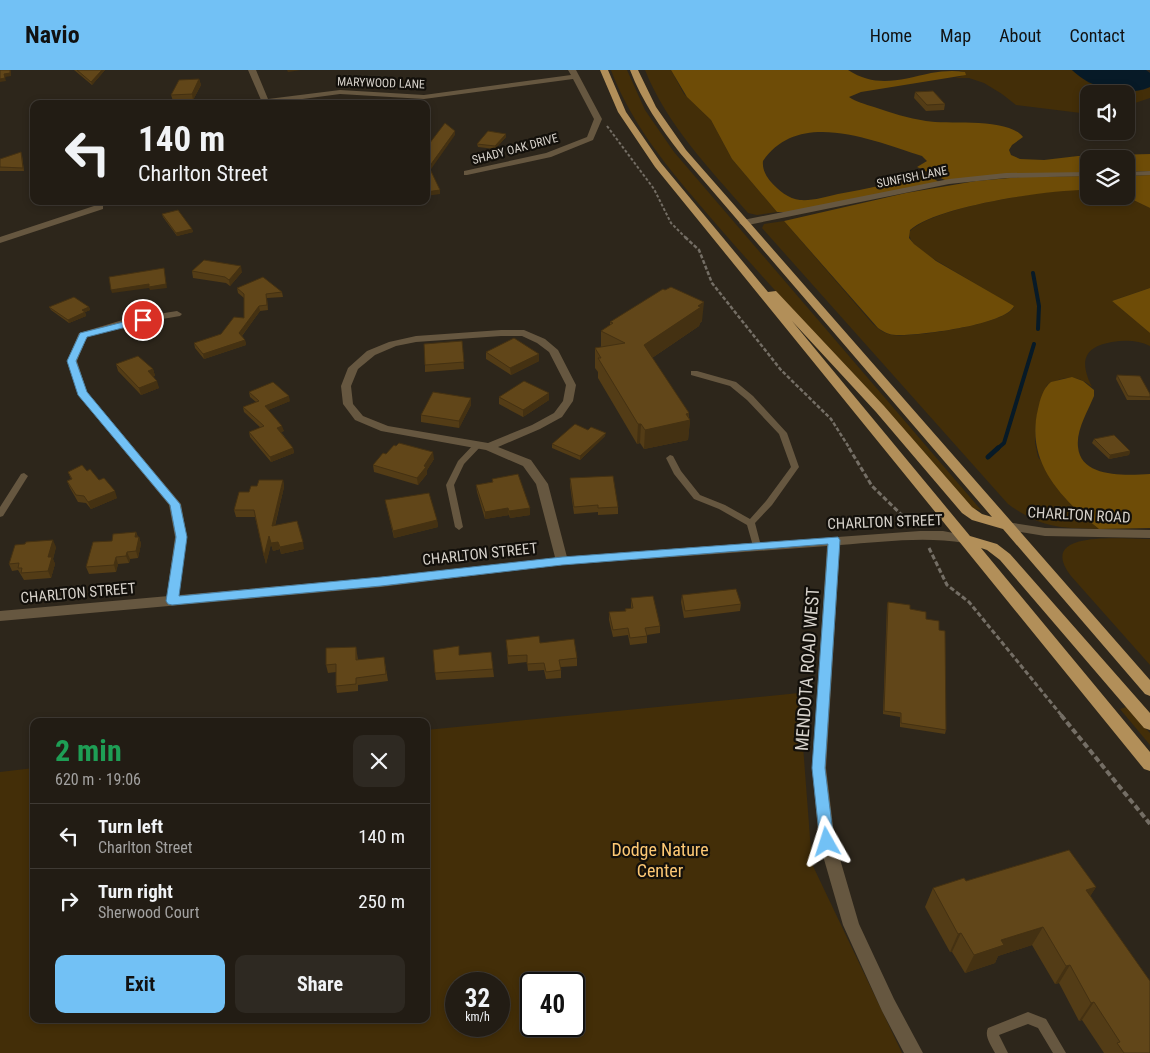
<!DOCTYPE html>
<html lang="en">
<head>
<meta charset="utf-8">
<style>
	body { margin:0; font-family:"Roboto Condensed",sans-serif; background:#2e2922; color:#f1f3f6; height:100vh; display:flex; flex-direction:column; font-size:19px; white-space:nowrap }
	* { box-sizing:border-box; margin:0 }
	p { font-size:16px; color:#a2a1a0 }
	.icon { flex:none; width:28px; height:28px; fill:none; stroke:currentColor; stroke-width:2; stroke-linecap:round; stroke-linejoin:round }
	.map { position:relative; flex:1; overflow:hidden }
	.panel { position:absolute; left:30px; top:648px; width:400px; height:305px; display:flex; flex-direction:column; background:#221c14; border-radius:10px; box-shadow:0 2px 8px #0003,0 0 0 1px #3f3a34 }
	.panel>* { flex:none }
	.top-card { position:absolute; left:30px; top:30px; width:400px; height:105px; border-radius:10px; box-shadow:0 2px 8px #0003,0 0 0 1px #3f3a34; background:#221c14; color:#f1f3f6; overflow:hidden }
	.buttons { position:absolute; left:1080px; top:15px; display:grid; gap:10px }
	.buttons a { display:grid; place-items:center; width:55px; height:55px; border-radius:10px; background:#221c14; box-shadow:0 2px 8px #0003,0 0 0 1px #3f3a34; font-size:25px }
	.speed { position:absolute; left:445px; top:902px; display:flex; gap:10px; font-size:25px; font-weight:700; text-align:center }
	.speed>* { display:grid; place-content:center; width:65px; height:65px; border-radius:50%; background:#221c14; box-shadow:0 2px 8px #0003,0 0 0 1px #3f3a34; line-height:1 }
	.speed small { font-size:12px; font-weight:400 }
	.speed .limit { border:2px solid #111; border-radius:8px; background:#fff; color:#111 }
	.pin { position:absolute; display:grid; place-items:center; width:42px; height:42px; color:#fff; margin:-21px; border:2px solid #fff; border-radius:50%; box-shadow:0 1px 5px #0007 }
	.me { position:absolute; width:55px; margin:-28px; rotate:354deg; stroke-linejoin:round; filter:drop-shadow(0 0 4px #0008) }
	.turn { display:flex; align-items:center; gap:18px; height:105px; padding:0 25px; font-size:22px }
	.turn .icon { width:65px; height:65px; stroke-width:2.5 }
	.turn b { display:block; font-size:35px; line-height:42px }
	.round { display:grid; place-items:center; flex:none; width:52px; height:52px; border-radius:10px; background:#2e2922 }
	.summary { display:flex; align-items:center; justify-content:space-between; height:85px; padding:0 25px }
	h1 { font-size:30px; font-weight:700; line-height:38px; color:#1e9e55 }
	.primary-button { display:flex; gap:10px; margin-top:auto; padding:10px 25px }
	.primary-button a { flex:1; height:58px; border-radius:10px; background:#72c1f5; color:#111; font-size:20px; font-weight:700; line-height:58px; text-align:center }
	.primary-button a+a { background:#2e2922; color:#f1f3f6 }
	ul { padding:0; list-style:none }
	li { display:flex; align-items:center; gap:15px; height:65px; padding:0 25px; border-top:1px solid #3f3a34 }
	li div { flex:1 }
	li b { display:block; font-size:19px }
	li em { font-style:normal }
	header { display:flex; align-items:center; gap:30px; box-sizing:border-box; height:70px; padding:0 25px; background:#72c1f5; color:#111 }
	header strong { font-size:24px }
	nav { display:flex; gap:28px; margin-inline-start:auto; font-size:18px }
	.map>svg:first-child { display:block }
	.green { fill:#432e08; fill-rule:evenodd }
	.forest { fill:#6e4c07 }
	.water { fill:#071a27 }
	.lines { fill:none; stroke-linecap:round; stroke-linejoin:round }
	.stream-far1 { stroke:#071a27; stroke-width:4 }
	.stream { stroke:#071a27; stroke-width:5 }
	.path-far3 { stroke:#746e65; stroke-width:2; stroke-dasharray:3 2; stroke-linecap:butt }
	.path-far2 { stroke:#746e65; stroke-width:2.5; stroke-dasharray:4 2; stroke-linecap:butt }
	.path-far1 { stroke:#746e65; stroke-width:3; stroke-dasharray:5 2.5; stroke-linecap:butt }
	.path { stroke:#746e65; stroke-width:4; stroke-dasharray:6 3; stroke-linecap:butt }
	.service { fill:#665740; fill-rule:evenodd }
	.minor { fill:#665740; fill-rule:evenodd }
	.tertiary { fill:#665740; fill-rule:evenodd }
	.trunk { fill:#b28f59; fill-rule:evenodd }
	.wall { fill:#533c16 }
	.shaded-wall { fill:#443112 }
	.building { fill:#614619; stroke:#443112 }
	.route { fill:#72c1f5; stroke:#4a7d9f }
	.labels { text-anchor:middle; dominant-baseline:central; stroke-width:4.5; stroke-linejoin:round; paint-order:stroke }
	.far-street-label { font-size:12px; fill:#d7d2cb; stroke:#13100b }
	.street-label { font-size:15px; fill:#d7d2cb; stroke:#13100b }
	.near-street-label { font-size:18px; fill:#d7d2cb; stroke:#13100b }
	.near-park-label { font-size:18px; fill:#fdc874; stroke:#13100b }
</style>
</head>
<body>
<header>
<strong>Navio</strong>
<nav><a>Home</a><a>Map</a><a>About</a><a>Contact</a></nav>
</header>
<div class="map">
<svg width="1150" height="983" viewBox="0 0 1150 983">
	<rect width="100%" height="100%" fill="#2d261b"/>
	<!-- green -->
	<path class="green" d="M611,0h16l18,40 29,42 307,358 -8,-1c-60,-67 -119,-133 -180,-199 -34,-37 -68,-75 -100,-113 -33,-39 -64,-79 -82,-127z
		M645,0h26l13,24 27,26 21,39 45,53 -20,3 -9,-2c-39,-45 -81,-88 -103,-143z
		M959,0h113l17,13 54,7 7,-3v11l-24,8v-12h-37v20l-73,-9 -14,-11 -18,-11 -15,-5h-14l7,-2 2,-4z
		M1066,120h23v6h36l25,12v80l-38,13 38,32v13c-12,-6 -25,-6 -38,-4 -30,5 -32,21 -20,45 -16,-14 -29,-10 -45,-2l-8,20 -4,22v16l3,14 43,57 18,15c-40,-1 -58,-1 -91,-25l-246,-276 2,-4 20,-3 89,103c5,5 12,10 20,11 19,3 113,-11 121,-28l-87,-52c-7,-6 -18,-12 -18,-23 22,-24 123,-39 157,-42z
		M1150,469v126l-79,-89c-37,-48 56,-36 79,-37z
		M799,623l13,171 90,189h-902v-281l34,-4v251h392v-289zM456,914h43v42h-43zM531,914h43v42h-43z
		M1126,637l24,26v12l-30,-36z"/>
	<!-- forest -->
	<path class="forest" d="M671,0h177c28,18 52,10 83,3 11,-2 23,-3 34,-1l1,3 -105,17 -12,5c7,5 16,7 25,10 17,6 34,11 52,14 23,4 82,-4 97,16l-11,8 -3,5 2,5 9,4 24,1 34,-4 72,-2v17l-24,1v-13h-37v13l-142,9 -30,-14 10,-6 -5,-5c-48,-15 -123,-48 -159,5 -1,8 3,15 8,21 7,8 18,17 29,18 12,1 26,-3 38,-6 29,-5 57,-11 86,-21l15,9 -148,30h-14l-45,-53 -21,-39 -24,-23z
		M1150,105v33l-25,-12 1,-20z
		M1089,106v14c-37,-1 -153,16 -179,40l-1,8 5,6 22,17 78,45c-8,19 -97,30 -118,29 -7,0 -12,-3 -18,-7l-94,-107 122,-28 70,-12 45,-4z
		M1150,218v45l-38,-32z
		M1072,307l11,4 11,9v6c-6,15 -18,34 -16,51 3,32 50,28 72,27v54l-51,1c-38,-31 -74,-67 -61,-120 2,-9 5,-21 13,-27z"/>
	<!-- water -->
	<path class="water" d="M1072,0h74l4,3v14c-25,11 -60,1 -78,-17z"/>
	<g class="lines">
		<!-- stream-far1 -->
		<path class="stream-far1" d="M1033,203l6,33 -1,23
			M997,379l7,-6 30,-99"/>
		<!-- stream -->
		<path class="stream" d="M988,387l10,-9"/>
		<!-- path-far3 -->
		<path class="path-far3" d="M607,56l47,63 17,34 15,15"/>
		<!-- path-far2 -->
		<path class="path-far2" d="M685,167l14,13 13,33 69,87 50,49 19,30"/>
		<!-- path-far1 -->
		<path class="path-far1" d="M849,378l23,38 38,37
			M929,478l18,37 22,17 93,114"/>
		<!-- path -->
		<path class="path" d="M1061,645l89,109"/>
		<!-- service -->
		<path class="service" d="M691,301h6l39,11 17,14 34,37 12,34 -27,38 -17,18 6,23 -1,2h-6l-1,-2 -6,-21 -28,-16 -25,-10 -20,-25 -8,-16 4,-3 3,1 8,15 19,24 25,10 25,14 16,-18 25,-34 -12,-33 -32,-34 -17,-14 -39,-11z
			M475,373h3l4,2 -18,19 -10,21 9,42 -4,3 -4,-3 -9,-42 12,-24z
			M24,403l4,3 -25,40 -3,1v-10l21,-33z
			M1028,942l18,7 20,34h-13l-15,-25 -10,-4 -29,11 9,18h-13c-4,-8 -11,-17 -7,-25z"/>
		<!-- minor -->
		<path class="minor" d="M248,0h8l12,29 72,-9 84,5 147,-20 -3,-5h8l26,49 -9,21 -42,17 -84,18h-3v-4l82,-18 41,-16 7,-18 -21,-40 -149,20 -84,-5 -75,10h-24l20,-4z
			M1150,101v4l-24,1v-4z
			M1089,102v4l-83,2 -57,6 -177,36 -29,6 -4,-3 4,-3 206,-41 57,-6z
			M100,134l3,1v4l-103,34v-6z
			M177,241l5,3 -2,2 -53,9 -40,12 -10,24 10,31 94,112 6,33 -9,64 -1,3h-10l-1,-3 9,-64 -6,-32 -91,-110 -11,-34 12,-28 47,-14z
			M501,260h23l21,9 13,11 18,35 -3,16 -11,16 -22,12 -42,18 33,13 17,24 20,77 -6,4 -6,-4 -20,-77 -13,-18 -37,-16 -105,-19 -26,-11 -12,-16 -2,-18 7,-18 19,-17 22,-9 27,-6zM501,266h21l15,7 12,9 17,33 -3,16 -9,12 -22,12 -44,18 -100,-17 -25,-10 -10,-12 -2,-18 7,-17 17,-14 21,-9 20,-4z
			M1007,452l38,6 105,2v8l-105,-2 -42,-7 -2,-3 2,-3z"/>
		<!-- tertiary -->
		<path class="tertiary" d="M920,461h23l26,5 2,3 -6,4c-41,-7 -83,-1 -125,2l-14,223 9,74 24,82 35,75 29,54h-19l-22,-42 -39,-86 -24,-83 -7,-74 15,-222 -265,19 -181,22 -381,34v-10l381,-34 181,-20z"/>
		<!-- trunk -->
		<path class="trunk" d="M600,0h8l18,42 35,51 107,129 8,-1 108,115 88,101 10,7 10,3 -312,-364c-20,-26 -38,-52 -50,-83h8l18,37 30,43 464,530v16l-5,-2 -142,-165 -31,-9 -10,-7 -86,-101 -84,-91 178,215 27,8 13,10 140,159v17l-6,-2 -144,-168 -13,-10 -6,-2 169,204v19l-6,-2 -489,-602 -37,-55z"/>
	</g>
	<!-- wall -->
	<path class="wall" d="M74,0h31l-13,15z
		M199,9l2,6 -8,15 -20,1 -2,-6z
		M915,22l30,12 -1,6 -18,1 -12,-13z
		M506,64v3l-11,12 -17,-2 -1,-3z
		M22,85l2,16h-24v-12z
		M269,131h16v1l-16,2z
		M162,144l30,15 1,3 -16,4 -14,-19z
		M192,201l50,1 -12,14 -4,-3 -33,-5z
		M237,218l45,4 1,5 -16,1 1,12 -8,1 -18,25 3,4 1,5 -42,14 -9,-11 -1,-5 27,-9 23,-16v-20l-6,-5z
		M49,237h40l1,3 -5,2 1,4 -17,7 -18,-13z
		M702,251l-2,2 -1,3 -47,32 37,55v5l1,2 -2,20 -44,9 -4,-6 -3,1 -39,-66v-6l-3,-4v-20l6,-1v-16l9,-6v-3z
		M462,271l2,28 -39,3v-7z
		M486,282l53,2v7l-28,14 -25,-16z
		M116,294l37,5 2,7h-2l6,12 -18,7 -23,-24z
		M1117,305l33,19v6h-23l-11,-21z
		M249,322l41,9 -22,9 16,21 -3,1 12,16 1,5 -23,9 -21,-25 -1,-5 12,-4 -17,-16 -1,-5 13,-5 -6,-5z
		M499,327l50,3 -26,17 -24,-13z
		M471,328v7l-12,23 -38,-6v-7z
		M605,366l-25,24 -28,-12v-4z
		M1094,369l36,12 -1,4 -20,4 -17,-16z
		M396,376l38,13 -7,11v4l-9,11 -44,-13 -1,-7z
		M87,401l12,9 18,18 -26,11 -5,-6 -8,-1 -8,-14 -3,-7 4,-2 -3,-7z
		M570,408l48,29v7l-20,1v-3l-24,2 -4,-29z
		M492,409l38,29v7l-20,3 -1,-3 -24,4 -8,-27 -1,-7 16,-3z
		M283,410l1,7 -9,39 29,23 -23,5 -1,-5 -7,2 -2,-7 -5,20 -11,-47h-19l-2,-7 23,-24z
		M385,430l52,20 1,7 -44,11z
		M136,462l2,5h1l2,7 -3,14 -8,1 -1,4 -11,1 -2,8 -27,2 -3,-7 26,-26z
		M56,477l-3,12 2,5 -4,14 -27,2 -6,-10 -6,1 -3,-7z
		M682,525l59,9 -1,7 -56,7 -3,-16z
		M631,528l29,28v7l-13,2v8l-17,2 -2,-10 -15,2 -4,-17v-8l16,-1v-2l6,-1z
		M888,532l22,7 16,10 13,11 7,100 -1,4 -45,-7v-10l-17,-3 4,-109z
		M506,570l34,3 37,15v8l-16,1v11l-15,1 -2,-9 -16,1 -1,-9 -19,2z
		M356,577l2,13 26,-3 4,24 -30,4v6l-21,2 -1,-7v-14l-8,1 -2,-8z
		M491,582l3,25 -58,3 -1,-7 25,-18z
		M966,811l130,6 -6,9 60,157h-46l-22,-33 -3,1 -20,-38 -4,1 -23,-39 -34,11 -3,7 -30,10 -13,-21h-2l-25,-45 8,-19z"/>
	<!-- shaded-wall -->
	<path class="shaded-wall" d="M11,0v6l-6,1 1,4 -6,1v-3l4,-5z
		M102,0h3l-13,15 -1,-3z
		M287,0h14l-13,2z
		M199,9l2,6 -8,15 -1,-6z
		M455,61v4l-26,37v-5z
		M506,64v3l-11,12v-3z
		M440,120v4l-14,2v-4z
		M192,159l1,3 -16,4 -1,-3z
		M241,196l1,6 -12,14 -1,-6z
		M164,198l3,20 -17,2 -1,-2 -37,5 -1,-3z
		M704,232l-2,19 -2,2 -1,3 -56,38 1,-19z
		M259,236l1,5 -20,27 -1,-5z
		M89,237l1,3 -7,3 -1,-3z
		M85,242l1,4 -17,7 -1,-3z
		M245,270l1,5 -42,14 -1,-5z
		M539,284v7l-28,14 -1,-7z
		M153,299l2,7 -5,2 -2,-7z
		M157,311l2,7 -18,7 -2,-7z
		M549,323v7l-26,17v-7z
		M289,326l1,5 -24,10 -1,-5z
		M471,328v7l-12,23v-7z
		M689,343l-1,7h2l-2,20 -44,9 1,-19z
		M638,354h3l-1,19 -3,1z
		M282,356l2,5 -6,2 -1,-5z
		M606,363l-1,3 -25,24v-4z
		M293,378l1,5 -23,9 -1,-5z
		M1130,381l-1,4 -20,4 1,-4z
		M433,382l1,7 -7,11v4l-9,11 -1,-7 7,-12z
		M283,410l1,7 -11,46 -1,-7z
		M115,421l2,7 -26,11 -3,-7z
		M508,438l1,7 -24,4v-7z
		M530,438v7l-20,3 -1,-7z
		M437,450l1,7 -44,11 -1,-7z
		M136,462l2,7 1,-2 2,7 -3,14 -2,-7 -1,-14z
		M269,466l9,6 2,7 -7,2 -2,-7 -5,20 -2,-8z
		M53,470l3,7 -3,12 2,5 -4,14 -3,-7v-14z
		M303,472l1,7 -23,5 -1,-7z
		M127,482l3,7 -1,4 -3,-7z
		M116,487l2,7 -2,8 -2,-7z
		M1096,817l-12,19 2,-16z
		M1043,857l-11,18 -34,11 -3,7 -30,10 9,-18 27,-15z
		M961,863l-9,19h-2l8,-18z
		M1070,895l-11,18 -4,1 11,-18z
		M1094,932l-12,18 -3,1 12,-18z"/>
	<!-- building -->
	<path class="building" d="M0,0h10v3l-6,1 1,4 -5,1z
		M77,0h25l-11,12z
		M199,9l-7,15 -21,1 8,-15z
		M933,21l12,13 -18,1 -12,-13z
		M445,53l10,8 -26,36 11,23 -14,2v-44z
		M488,61l18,3 -11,12 -18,-2z
		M21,82l2,16 -23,-1v-8z
		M178,140l14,19 -16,4 -14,-19z
		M204,190l37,6 -12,14 -4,-3 -33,-6z
		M164,198l2,16 -17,3v-3l-38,6 -2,-13z
		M263,207l19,15 -16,2 1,11 -8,1 -20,27 6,7 -42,14 -9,-11 27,-9 13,-17 10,1v-24l-7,-6z
		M671,217l33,15 -6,4 3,1 -57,38 45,68 -3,1 4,6 -45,10 -4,-6h-3l-40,-66h3l-6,-10 30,-5 -24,-12 12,-8 -3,-1 53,-33 2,1z
		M74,227l15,10 -7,3 3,2 -17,8 -19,-13z
		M514,268l25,16 -29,14 -24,-16z
		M462,271l2,21 -39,3 -1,-21z
		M138,286l15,13 -5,2 9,10 -18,7 -23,-24z
		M1117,305l23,1 10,18v3l-22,-1z
		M524,311l25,12 -26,17 -24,-13z
		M273,312l16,14 -24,10 17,20 -5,2 16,20 -23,9 -21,-25 15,-6 -21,-19 16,-6 -10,-9z
		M433,322l38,6 -12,23 -38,-6z
		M575,354l13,6 3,-3 15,6 -26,23 -28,-12z
		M1114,365l16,16 -20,4 -16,-16z
		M399,373l34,9 -9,14 2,1 -9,11 -44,-13 10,-12 3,1 8,-9 2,1z
		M82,395l5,6 3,-2 9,11 5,-2 11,13 -27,11 -4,-6 -8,-1 -9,-14 5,-2 -4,-7z
		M518,404l12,34 -21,3 -1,-3 -23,4 -9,-27 17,-3 -1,-3z
		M613,406l5,31 -20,1v-3l-24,2 -4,-29z
		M259,410h24l-11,46 25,-5 6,21 -23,5 -2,-5 -7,1 -2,-7 -5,20 -10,-46h-20l5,-18h10l2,-6h6z
		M429,423l8,27 -44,11 -8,-31z
		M136,462l-1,5h4l-3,14 -9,1 -1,4 -10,1 -2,8 -28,2 7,-25 19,-1 1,-7z
		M53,470l-5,17h4l-4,14 -27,2 1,-5h-4l1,-5 -10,1 6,-19 10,-1 1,-2z
		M736,519l5,15 -56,7 -3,-16z
		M653,526l7,30 -15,2 2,8 -17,2 -2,-10 -15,2 -4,-18 17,-1 -1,-2 8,-1 -2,-10z
		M888,532l22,3v4l16,3v7l13,2v9l6,1 1,99 -45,-7v-10l-17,-2z
		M539,566l1,7 34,-4 3,19 -18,2 2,10 -15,2 -2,-9 -17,1v-9l-19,1 -2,-16z
		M459,576v9l32,-3 2,17 -58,4 -2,-23z
		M356,577v13l28,-3 2,17 -30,4v6l-20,2v-22l-10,1v-17z
		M1069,780l27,37 -10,3 64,91v72h-26l-7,-10 3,-1 -26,-40 -3,1 -21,-38 -4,1 -23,-39 -42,13 3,5 -30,10 -13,-22 -3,1 -25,-46 31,-10 2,3z"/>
	<!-- route -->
	<path class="route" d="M143,247l3,1v4l-59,15 -11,24 11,31 93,112 7,33 -8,59 202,-19 181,-20 276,-20 2,3 -15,228 9,74 -2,4 -5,2 -5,-2 -2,-4 -8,-74 16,-224 -266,21 -181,21 -209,19 -4,-1 -2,-3 10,-64 -6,-32 -92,-110 -11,-34 13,-28z"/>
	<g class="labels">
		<!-- far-street labels -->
		<g class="far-street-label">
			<text transform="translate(381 13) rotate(2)">MARYWOOD LANE</text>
			<text transform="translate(515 79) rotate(-15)">SHADY OAK DRIVE</text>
			<text transform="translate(912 107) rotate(-11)">SUNFISH LANE</text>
		</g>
		<!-- street labels -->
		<g class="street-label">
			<text transform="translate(1079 445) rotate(3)">CHARLTON ROAD</text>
			<text transform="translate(885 452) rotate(-2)">CHARLTON STREET</text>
			<text transform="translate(480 484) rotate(-6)">CHARLTON STREET</text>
			<text transform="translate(78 523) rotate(-5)">CHARLTON STREET</text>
		</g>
		<!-- near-street labels -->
		<g class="near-street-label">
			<text transform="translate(807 599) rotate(-86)">MENDOTA ROAD WEST</text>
		</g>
		<!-- near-park labels -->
		<g class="near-park-label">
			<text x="660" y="779">Dodge Nature<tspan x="660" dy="21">Center</tspan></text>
		</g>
	</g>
</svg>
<div class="buttons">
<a><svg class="icon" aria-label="sound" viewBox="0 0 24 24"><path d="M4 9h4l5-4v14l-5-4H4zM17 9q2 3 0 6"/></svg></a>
<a><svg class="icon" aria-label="layers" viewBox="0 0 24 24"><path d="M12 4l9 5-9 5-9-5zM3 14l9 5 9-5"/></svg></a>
</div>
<div class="speed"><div>32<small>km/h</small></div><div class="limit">40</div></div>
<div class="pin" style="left:143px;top:250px;background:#d93025"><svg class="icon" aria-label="arrive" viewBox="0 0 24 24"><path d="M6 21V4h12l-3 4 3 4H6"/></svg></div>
<svg class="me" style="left:827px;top:772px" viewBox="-20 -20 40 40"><path d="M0-17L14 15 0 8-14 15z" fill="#72c1f5" stroke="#fff" stroke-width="4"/></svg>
<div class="top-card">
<div class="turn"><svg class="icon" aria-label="left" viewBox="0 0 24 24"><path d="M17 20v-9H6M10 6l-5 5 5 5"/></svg><div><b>140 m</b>Charlton Street</div></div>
</div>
<section class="panel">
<div class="summary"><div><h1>2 min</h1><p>620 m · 19:06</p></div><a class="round"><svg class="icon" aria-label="close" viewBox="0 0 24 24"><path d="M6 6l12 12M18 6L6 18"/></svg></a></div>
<ul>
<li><svg class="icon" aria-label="left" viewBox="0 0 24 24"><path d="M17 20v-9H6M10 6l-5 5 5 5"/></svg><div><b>Turn left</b><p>Charlton Street</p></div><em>140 m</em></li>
<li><svg class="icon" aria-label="right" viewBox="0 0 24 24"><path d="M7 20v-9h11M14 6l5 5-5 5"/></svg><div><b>Turn right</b><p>Sherwood Court</p></div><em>250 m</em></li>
</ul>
<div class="primary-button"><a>Exit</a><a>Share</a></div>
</section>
</div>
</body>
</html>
